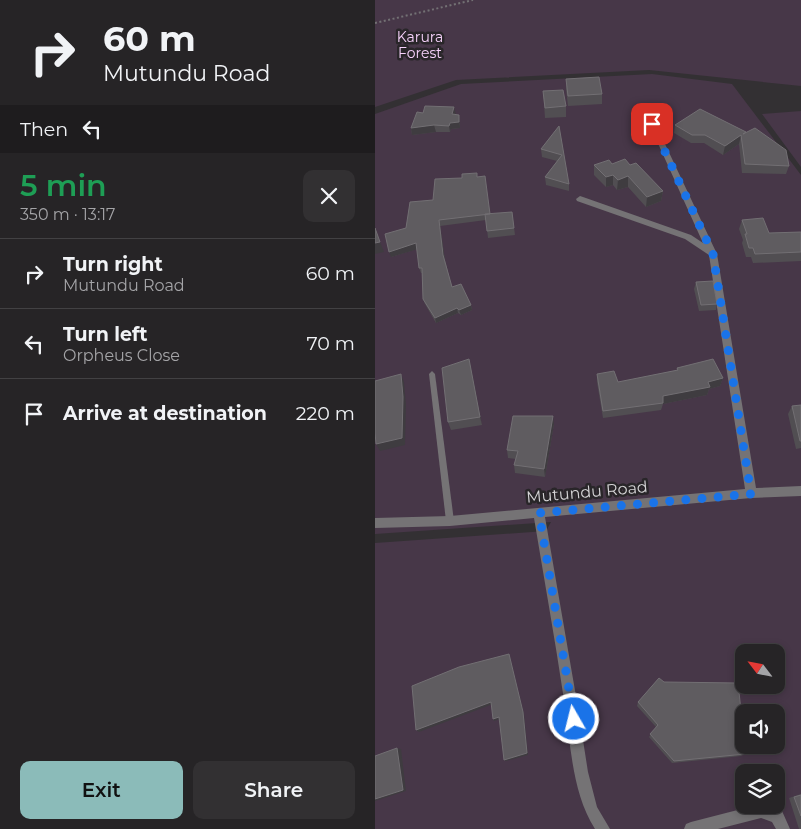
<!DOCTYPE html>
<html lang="en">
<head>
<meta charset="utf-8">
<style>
	body { margin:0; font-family:Montserrat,sans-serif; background:#323032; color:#f1f3f6; height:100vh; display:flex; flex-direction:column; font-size:19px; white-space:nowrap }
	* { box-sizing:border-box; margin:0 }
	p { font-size:16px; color:#a4a4a7 }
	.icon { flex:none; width:28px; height:28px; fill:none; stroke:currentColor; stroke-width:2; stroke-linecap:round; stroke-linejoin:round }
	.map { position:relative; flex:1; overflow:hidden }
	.side { display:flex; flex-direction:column; background:#262426; width:375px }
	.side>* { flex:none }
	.banner { background:#262426; color:#f1f3f6; overflow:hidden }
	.needle { width:32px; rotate:302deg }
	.tools { position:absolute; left:360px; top:644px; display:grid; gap:10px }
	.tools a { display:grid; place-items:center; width:50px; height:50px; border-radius:10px; background:#262426; box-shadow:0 2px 8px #0003,0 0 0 1px #424143; font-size:25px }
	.pin { position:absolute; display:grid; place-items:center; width:42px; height:42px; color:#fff; margin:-21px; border-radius:10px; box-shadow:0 2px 8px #0006 }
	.me { position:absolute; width:55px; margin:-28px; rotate:352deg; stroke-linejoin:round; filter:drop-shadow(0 0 4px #0008) }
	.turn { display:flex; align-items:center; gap:18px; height:105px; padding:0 20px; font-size:22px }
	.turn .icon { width:65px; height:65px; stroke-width:2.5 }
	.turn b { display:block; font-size:35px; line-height:42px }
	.then { display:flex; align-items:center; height:48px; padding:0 20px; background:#0003; gap:10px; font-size:19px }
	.round { display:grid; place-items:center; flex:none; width:52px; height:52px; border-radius:10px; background:#323032 }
	.headline { display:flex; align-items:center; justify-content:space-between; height:85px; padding:0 20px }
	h1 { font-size:30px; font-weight:600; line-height:38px; color:#1e9e55 }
	.button { display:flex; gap:10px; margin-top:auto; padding:10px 20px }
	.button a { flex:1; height:58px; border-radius:10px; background:#8bbbb9; color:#111; font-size:20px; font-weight:600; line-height:58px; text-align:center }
	.button a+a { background:#323032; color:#f1f3f6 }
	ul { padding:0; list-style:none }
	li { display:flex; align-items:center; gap:15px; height:70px; padding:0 20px; border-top:1px solid #424143 }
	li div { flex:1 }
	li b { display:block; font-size:19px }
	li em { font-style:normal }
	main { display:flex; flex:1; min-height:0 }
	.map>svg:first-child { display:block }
	.green { fill:#473748; fill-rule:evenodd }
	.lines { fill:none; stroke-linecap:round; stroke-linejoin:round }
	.path { stroke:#737174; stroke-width:2; stroke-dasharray:2 2.5; stroke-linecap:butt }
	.lane { fill:#757375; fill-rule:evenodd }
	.street { fill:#757375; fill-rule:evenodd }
	.wall { fill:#514e52 }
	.shaded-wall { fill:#3f3c40 }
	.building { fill:#5f5c60; stroke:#726f73 }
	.route { stroke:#1a73e8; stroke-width:9; stroke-dasharray:0 16.2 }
	.labels { text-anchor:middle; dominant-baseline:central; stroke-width:5; stroke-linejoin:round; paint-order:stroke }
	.far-park-label { font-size:14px; fill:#f7d2fb; stroke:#292629 }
	.street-label { font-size:16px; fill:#d5d4d6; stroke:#292629 }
</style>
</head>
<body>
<main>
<section class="side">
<div class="banner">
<div class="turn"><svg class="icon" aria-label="right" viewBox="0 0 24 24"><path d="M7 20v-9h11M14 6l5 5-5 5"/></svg><div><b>60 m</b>Mutundu Road</div></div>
<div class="then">Then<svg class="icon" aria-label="left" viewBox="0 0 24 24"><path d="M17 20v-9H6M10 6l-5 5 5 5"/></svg></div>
</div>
<div class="headline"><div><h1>5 min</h1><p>350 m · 13:17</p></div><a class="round"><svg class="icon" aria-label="close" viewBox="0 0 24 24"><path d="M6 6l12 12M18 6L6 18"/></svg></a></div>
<ul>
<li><svg class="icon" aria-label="right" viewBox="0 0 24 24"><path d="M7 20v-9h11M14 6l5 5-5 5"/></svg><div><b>Turn right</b><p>Mutundu Road</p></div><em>60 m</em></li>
<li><svg class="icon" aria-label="left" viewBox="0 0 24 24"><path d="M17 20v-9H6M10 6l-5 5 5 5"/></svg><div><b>Turn left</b><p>Orpheus Close</p></div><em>70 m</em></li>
<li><svg class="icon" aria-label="arrive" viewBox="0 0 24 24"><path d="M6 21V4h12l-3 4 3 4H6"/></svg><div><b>Arrive at destination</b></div><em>220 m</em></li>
</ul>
<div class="button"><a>Exit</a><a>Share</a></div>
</section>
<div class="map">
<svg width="426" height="829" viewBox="0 0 426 829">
	<rect width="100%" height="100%" fill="#333033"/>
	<!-- green -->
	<path class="green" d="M0,0h426v86l-152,-16 -193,10 -81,27z
		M277,74l80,10 69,91v654h-426v-286l171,-12 5,-9 -176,12v-420l86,-30zM369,652h32v33h-32zM369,712h32v33h-32zM369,772h32v33h-32z
		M426,111v56l-39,-53z"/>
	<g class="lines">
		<!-- path -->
		<path class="path" d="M0,23l98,-23"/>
		<!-- lane -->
		<path class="lane" d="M57,371l3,3 19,147 -1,3 -3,1 -3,-1 -1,-3 -17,-147z"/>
		<!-- street -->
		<path class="street" d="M268,107l5,1 69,146 39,234 45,-2v10l-50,2 -206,19 32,185 11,70 9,35 13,22h-15c-24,-38 -24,-86 -31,-129 -9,-61 -20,-121 -30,-182l-84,8 -75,2v-10l75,-2 295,-27 -36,-234 -24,-16 -108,-38 -1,-2 4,-3 3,1 108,38 12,8 -61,-135z
			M382,805h7l18,6 8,18h-14l-4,-7 -11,-4 -43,11h-34l2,-5 5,-2z"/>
	</g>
	<!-- wall -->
	<path class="wall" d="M191,79l36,15v10l-34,2 -2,-17z
		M168,91l23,15v11l-21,1z
		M80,114l4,1 1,13 -9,1 -1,3h-14l-24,3 -1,-7 45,-14z
		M300,125l71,7 43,34 -3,8 -44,-1 -3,-29 -16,11 -19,-12h-13l-17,-10z
		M184,126l10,58v7l-23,-6 -1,-8 12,-16 -15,-4 -1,-8z
		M237,164l18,1 33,26 -2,10 -15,6 -18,-20 -11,3 -4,-5 -7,2 -12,-12v-10z
		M102,177l13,37 22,-2 3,23 -27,3 -2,-18 -46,6 5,34 7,27 19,18 1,5 -11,5 -3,-2 -22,10 -11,-19 -2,-5 -1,-26h-1l-2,-5 -2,-19 -26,8 15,-29 27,-28z
		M367,220l27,13 32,-1v29l-48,2 -2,-6h-5l-4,-14 1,-3 -4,-11z
		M321,282l21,22 -1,6 -17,1 -5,-22z
		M94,359l13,66 -31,5 -3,-8z
		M302,368l46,10 -3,8 -11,3 -2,6 -44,9 -2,6 -58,8 -6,-36v-8l21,8 59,-12z
		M426,405v43l-5,1 -8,-35 4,-8z
		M179,424l-9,53 -30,-4 -1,-8 2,-6 -8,-1 -1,-8z
		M263,702l107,52 -4,2 -69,7 -23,-26 7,-10 -19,-21z
		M426,794v35h-2l-10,-31z"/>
	<!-- shaded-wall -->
	<path class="shaded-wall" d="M79,107l2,7 -2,7 -2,-7z
		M84,115l1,13 -9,1 -1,3 -1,-6 1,-3z
		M59,125l2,7 -24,3 -1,-7z
		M366,135l-2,9 -16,11 2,-9z
		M238,175v10l-7,2v-10z
		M253,176v11l-11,3 1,-10z
		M288,191l-2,10 -15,6 1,-10z
		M64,220l1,6 5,34 -2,-5z
		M5,242l4,10 -9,2v-11z
		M41,243l2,6 -27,8 -2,-5z
		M96,305l1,5 -11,5 -2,-5z
		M82,308l1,5 -22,10 -1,-5z
		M94,359l2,9 11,57 -2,-8z
		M26,374l3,8 2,23 -1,40 -25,6 -4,-7z
		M348,378l-3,8 -11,3 -2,6 -44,9v-8l45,-14z
		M178,416l1,8 -9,53 -1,-8z
		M134,654l15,60 4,41 -22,6 -2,-1z
		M116,702l2,2 -74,28 -3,-2z
		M124,717l1,2 -6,2 -1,-2z
		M22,748l4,1 5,42 -31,10v-2z"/>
	<!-- building -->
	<path class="building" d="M224,77l3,17 -34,2 -2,-17z
		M188,90l3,16 -21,2 -2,-17z
		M50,106l29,1 -2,7 7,1v7l-9,1 -1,3 -15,-1 -23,3 6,-16 6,1z
		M325,109l46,23 -3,2 12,-6 31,22 3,16 -44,-2 -4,-29 -16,11 -20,-11h-13l-17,-10z
		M184,126l10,58 -24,-7 17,-22 -21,-6z
		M250,159l5,6 6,-2 27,28 -16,6 -19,-21 -10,4 -5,-5 -7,2 -12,-12 15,-5 3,4z
		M102,173v4l8,-1 5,38 -51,6 4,35 9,32 9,-3 10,21 -12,5 -2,-2 -22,10 -12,-19 -1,-31h-3l-3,-25 -27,9 -4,-18 21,-6 4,-26 23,-2 2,-21 27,-1v-4z
		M137,212l2,16 -27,3 -2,-17z
		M388,218l6,15 32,-1v20l-46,2 -2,-6h-4l-4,-14h2l-5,-14z
		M0,228l5,14 -5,1z
		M338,281l4,23 -16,1 -5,-23z
		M94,359l11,58 -32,5 -6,-54z
		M338,359l10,19 -15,4 2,5 -47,9v7l-60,8 -6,-37 17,-3 4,11 60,-12 -1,-2z
		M26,374l2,23 -1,41 -26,6 -1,-12v-51z
		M426,405v36h-1l-8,-35z
		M138,416h40l-9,53 -30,-4 4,-14 -11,-1z
		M134,654l14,58 4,41 -23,7 -5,-43 -6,2 -2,-17 -75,28 -4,-44 47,-19z
		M284,678l5,4 74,1 6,55v7h1v9l-71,7 -24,-27 8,-9 -20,-23z
		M22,748l6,42 -28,9v-43z
		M426,795v21l-7,-19z"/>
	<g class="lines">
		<!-- route -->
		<path class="route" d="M199,719l-35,-206 212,-19 -38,-240 -61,-130"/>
	</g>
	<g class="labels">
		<!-- far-park labels -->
		<g class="far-park-label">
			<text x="45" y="37">Karura<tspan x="45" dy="16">Forest</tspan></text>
		</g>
		<!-- street labels -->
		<g class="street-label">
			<text transform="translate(212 492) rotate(-5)">Mutundu Road</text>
		</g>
	</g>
</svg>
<div class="tools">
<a><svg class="needle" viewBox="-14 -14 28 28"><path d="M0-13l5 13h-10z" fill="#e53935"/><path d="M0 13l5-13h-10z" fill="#a4a4a7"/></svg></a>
<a><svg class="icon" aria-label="sound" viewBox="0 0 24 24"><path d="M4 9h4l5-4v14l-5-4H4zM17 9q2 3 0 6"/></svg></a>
<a><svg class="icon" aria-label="layers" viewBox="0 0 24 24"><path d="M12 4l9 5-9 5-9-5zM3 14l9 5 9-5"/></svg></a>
</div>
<div class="pin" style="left:277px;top:124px;background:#d93025"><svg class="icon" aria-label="arrive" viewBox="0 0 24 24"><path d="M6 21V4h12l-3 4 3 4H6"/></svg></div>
<svg class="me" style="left:199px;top:719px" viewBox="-20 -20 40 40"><circle r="17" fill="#1a73e8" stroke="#fff" stroke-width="3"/><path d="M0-11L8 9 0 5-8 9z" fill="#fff"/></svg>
</div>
</main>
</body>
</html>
